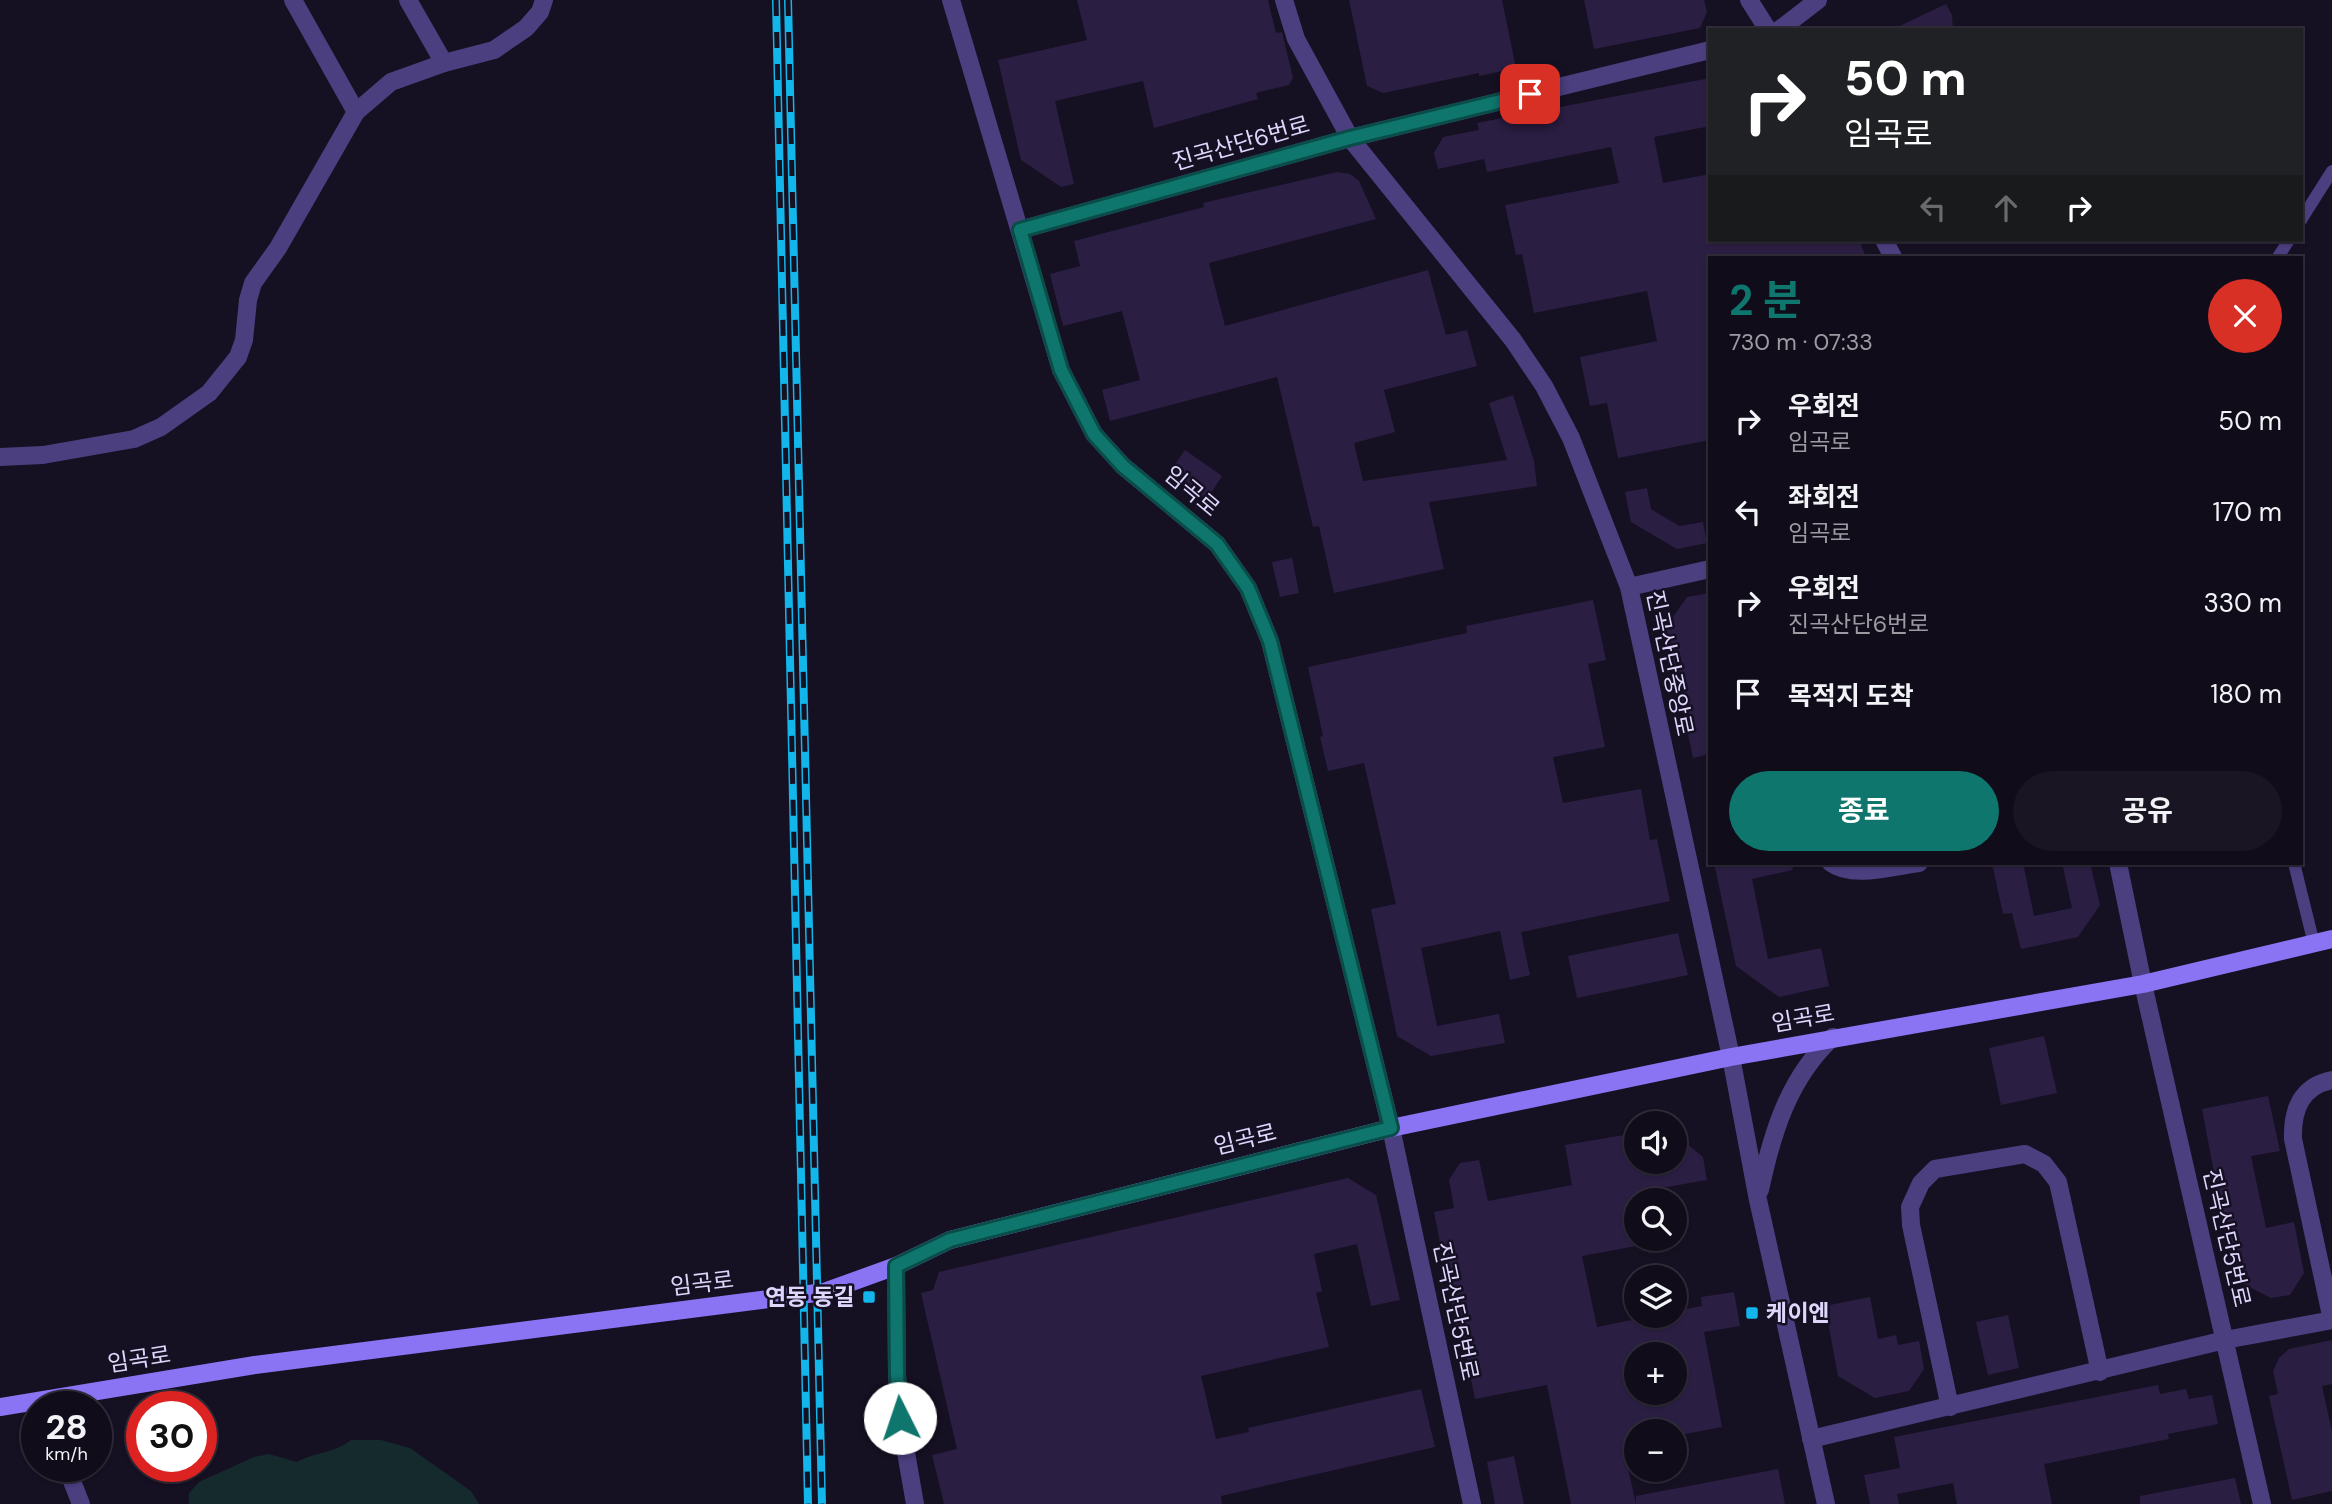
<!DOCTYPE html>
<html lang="ko">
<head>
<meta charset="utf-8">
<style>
	body { margin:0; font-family:"DM Sans","Noto Sans KR",sans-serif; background:#191523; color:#f1f3f6; height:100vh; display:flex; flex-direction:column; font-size:26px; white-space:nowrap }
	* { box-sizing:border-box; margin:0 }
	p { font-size:23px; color:#9c9ba2 }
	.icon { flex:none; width:38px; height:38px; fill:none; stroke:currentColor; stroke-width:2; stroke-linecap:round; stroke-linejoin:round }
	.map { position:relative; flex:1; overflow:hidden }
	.details { position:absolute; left:1708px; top:256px; width:595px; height:609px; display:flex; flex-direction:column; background:#100c1a; border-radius:0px; box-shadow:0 2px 5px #0004,0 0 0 2px #302c39 }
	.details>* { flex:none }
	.hud { position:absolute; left:1708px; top:28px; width:595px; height:214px; border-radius:0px; box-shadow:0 2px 5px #0004,0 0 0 2px #302c39; background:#202124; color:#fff; overflow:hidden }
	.controls { position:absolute; left:1624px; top:1111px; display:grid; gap:14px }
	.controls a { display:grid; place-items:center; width:63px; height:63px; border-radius:50%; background:#100c1a; box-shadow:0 2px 5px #0004,0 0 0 2px #302c39; font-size:35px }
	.speed { position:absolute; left:21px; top:1391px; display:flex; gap:14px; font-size:35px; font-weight:700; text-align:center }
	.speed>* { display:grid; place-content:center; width:91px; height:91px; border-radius:50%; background:#100c1a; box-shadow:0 2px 5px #0004,0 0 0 2px #302c39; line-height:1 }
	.speed small { font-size:18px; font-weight:400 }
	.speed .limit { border:10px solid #d22; background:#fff; color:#111 }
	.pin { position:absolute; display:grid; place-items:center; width:60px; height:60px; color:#fff; margin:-30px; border-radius:14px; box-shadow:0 4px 10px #0006 }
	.me { position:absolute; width:77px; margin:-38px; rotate:356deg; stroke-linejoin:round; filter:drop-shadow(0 0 5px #0008) }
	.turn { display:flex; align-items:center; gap:24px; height:147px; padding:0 21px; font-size:32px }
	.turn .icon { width:91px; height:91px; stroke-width:2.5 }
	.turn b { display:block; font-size:49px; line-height:60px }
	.lanes { display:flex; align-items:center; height:66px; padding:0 21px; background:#0003; justify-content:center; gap:35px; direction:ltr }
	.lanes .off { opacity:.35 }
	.round { display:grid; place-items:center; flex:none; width:74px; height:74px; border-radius:37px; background:#191523 }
	.headline { display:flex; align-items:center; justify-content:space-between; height:119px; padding:0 21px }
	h1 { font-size:42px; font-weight:700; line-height:52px; color:#0f766e }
	.primary-button { display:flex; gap:14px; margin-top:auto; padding:14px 21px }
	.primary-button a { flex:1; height:80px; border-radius:42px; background:#0f766e; color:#fff; font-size:28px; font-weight:700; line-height:80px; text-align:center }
	.primary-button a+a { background:#191523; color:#f1f3f6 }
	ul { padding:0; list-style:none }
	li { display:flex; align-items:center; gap:21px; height:91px; padding:0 21px }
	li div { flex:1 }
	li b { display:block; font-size:26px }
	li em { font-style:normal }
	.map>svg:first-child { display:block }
	.green { fill:#142a2d }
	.building { fill:#2b1e43; fill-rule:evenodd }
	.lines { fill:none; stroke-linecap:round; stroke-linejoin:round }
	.service { stroke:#4b3f7f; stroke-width:12 }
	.minor { stroke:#4b3f7f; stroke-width:18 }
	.tertiary { stroke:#4b3f7f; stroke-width:18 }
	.secondary { stroke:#8a74f4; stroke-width:18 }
	.rail-casing { stroke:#12b6eb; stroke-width:8 }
	.rail { stroke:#161023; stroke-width:5; stroke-dasharray:16; stroke-linecap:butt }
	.route-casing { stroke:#0a4d48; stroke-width:18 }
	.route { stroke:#0f766e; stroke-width:12 }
	.poi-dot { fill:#12b6eb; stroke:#161023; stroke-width:2.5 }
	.labels { text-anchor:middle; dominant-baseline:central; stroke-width:5; stroke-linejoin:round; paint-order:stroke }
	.street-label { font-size:23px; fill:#dfd6fc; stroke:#161023 }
	.poi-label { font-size:23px; font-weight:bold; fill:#dfd6fc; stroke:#161023; text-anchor:end }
</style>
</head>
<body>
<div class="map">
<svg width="2332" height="1504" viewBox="0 0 2332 1504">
	<rect width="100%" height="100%" fill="#161023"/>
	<!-- green -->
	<path class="green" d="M351,1440h30l29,8 61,43 8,13h-290v-11l10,-11 55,-25 15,-3 28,8c18,-10 38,-9 54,-22z"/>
	<!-- building -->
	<path class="building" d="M1077,0h191l8,33 6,-1 11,46 -4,7 -33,8 2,6 -104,29 -11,-47 -88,20 19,83 -13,3 -40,-27 -23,-100 89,-20z
		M1349,0h153l14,68 -37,8v-3l-96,20 -16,-7z
		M1584,0h120l3,12 -7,16 -106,21z
		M1946,4l6,11 1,15h-62z
		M1710,78v48l-56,11 9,46 47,-9v66h149l7,17h-156v183l-92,18 -11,-55 -17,3 -10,-49 77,-16 -10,-50 -113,22 -12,-59 -6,1 -11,-50 114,-22 -8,-36 -124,25 -3,-13 -46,10 -4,-16 9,-16 36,-7 -2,-7z
		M1337,172l13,2 9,7 17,38 -167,44 16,63 203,-56 18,65 21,-5 10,36 -93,24 11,42 -41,11 9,38 144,-21 -18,-57 24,-8 21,66 3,25 -108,16 15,67 -110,24 -15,-67 -6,1 -36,-150 -167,44 -8,-31 38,-10 -18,-69 -59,15 -13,-52 30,-8 -6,-25 130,-34 -1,-4z
		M1185,450l37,26 -16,25 -38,-27z
		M1647,488l4,21 28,17 24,-4 4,21 -30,6 -46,-27 -6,-30z
		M1292,558l7,35 -19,4 -8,-35z
		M1710,593v161l-17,4 -27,-131 21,-30z
		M1593,600l13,60 -18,4 17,83 -52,10 10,46 78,-14 9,51 7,-1 13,62 -149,31 9,43 -20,5 -10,-49 -79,17 16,78 62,-12 6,29 -74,13 -34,-20 -26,-127 25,-5 -32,-141 -36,8 -8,-34 3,-1 -15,-69 159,-34 -1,-7z
		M1714,863h78l1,7 -41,9 16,80 53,-11 8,38 -50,11 -43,-31z
		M1992,863h31l11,53 38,-8 -10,-45h28l10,42 -22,32 -57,12 -9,-36 -9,1z
		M1678,933l10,42 -111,23 -9,-42z
		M2044,1036l13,57 -56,12 -12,-57z
		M2268,1096l12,55 -29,5 15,72 28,-6 10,51 -14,22 -19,3 -37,-19 -32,-170z
		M1636,1133v29h39v-28l28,23 4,23 -63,11 2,9h-10v46l-54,10 15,71 54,-11h24v-5l27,-5 -1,-9 33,-5 6,34 -36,6 18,95 -47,9v-4h-39v12l-13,2 13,58h-65l-24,-119 -72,14 -14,-69 -4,1 -23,-119 20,-4 -5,-28 11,-17 19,-3 9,41 84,-16 -7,-40zM1636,1354h39v39h-39z
		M1348,1178l28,17 24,105 -29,6 -14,-62 -43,10 8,37 -6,2 13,54 -128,29 15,63 33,-7 -1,-4 173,-39 14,58 -214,49 1,8h-278l-12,-49 25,-6 -36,-156 12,-3 6,-18z
		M1870,1297l8,42 18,-4 2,10 21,-4 5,28 -15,22 -34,7 -37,-22 -13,-70z
		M2008,1315l11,53 -31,7 -12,-53z
		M2332,1340v44l-10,2 10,45v60l-40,9 -23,-104 9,-2 -5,-23 6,-13 10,-9z
		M2158,1385l2,9 26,-5 3,10 23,-4 6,29 -50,10 1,5 -125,25 8,40h-95l-4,-21 -56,11 2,10h-29l-6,-29 36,-7 -6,-31z
		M1514,1456l10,48h-29l-8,-42z
		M1778,1469l7,35h-149v-8z
		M2235,1478l6,26h-101v-8z"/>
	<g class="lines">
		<!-- service -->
		<path class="service" d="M2301,220l31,-49
			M2278,257l11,-17
			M2294,863l20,81"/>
		<!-- minor -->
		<path class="minor" d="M293,0l63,112
			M408,0l36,63
			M951,0l110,370 33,64 29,32 94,78 31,44 22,53 121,487 81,376
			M1284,0l12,39 54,99 163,202 31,46 27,52 58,149 102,470 27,143 68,304
			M1749,0l19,30
			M1779,30l39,-30
			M1020,230l330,-92 360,-88
			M1884,240l9,17
			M1629,587l81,-18
			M1831,863c22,16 62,3 88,0
			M2118,863l25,121 119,520
			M2332,1080c-31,6 -40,30 -39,59l39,181
			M1760,1190c12,-57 29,-113 73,-153
			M896,1266l1,108 3,44 15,86
			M1950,1407l-39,-182 -1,-18 11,-24 14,-14 90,-15 19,10 14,18 42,190
			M1811,1439l414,-99 107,-20
			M66,1466l15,38"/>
		<!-- tertiary -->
		<path class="tertiary" d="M0,457l43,-2 91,-16 27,-12 48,-34 29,-36 6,-17 4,-40 5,-17 25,-35 78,-136 35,-30 53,-19 50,-13 32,-22 14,-16 4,-12"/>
		<!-- secondary -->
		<path class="secondary" d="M0,1407l255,-42 569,-73 72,-26 54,-26 441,-112 340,-71 412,-73 189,-45"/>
		<!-- rail casing -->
		<g class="rail-casing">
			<path id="rail" d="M776,0l32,1504
				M788,0l34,1504"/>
		</g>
		<!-- rail -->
		<use href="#rail" class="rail"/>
	</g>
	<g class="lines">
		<!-- route casing -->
		<g class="route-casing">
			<path id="route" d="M900,1418l-3,-44 -1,-108 54,-26 441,-112 -121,-487 -22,-53 -31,-44 -94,-78 -29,-32 -33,-64 -41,-140 330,-92 180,-44"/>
		</g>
		<!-- route -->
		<use href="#route" class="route"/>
	</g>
	<!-- markers -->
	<g class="poi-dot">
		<rect x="862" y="1290" width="14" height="14" rx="3.5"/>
		<rect x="1745" y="1306" width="14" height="14" rx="3.5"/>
	</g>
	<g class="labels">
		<!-- street labels -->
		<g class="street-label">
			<text transform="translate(1241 143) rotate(-16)">진곡산단6번로</text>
			<text transform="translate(1192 491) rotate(40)">임곡로</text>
			<text transform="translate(1670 663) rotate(78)">진곡산단중앙로</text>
			<text transform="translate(1803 1018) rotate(-10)">임곡로</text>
			<text transform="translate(1245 1139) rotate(-14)">임곡로</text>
			<text transform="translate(2227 1238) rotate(77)">진곡산단5번로</text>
			<text transform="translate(702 1283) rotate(-7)">임곡로</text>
			<text transform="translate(1456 1311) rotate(78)">진곡산단5번로</text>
			<text transform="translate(139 1359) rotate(-9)">임곡로</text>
		</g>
		<!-- poi labels -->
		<g class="poi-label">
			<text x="855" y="1297">연동 동길</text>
			<text x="1766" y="1313" text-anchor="start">케이엔</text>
		</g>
	</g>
</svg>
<div class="controls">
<a><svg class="icon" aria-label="sound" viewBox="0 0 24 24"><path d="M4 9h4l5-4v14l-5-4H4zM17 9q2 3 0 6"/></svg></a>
<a><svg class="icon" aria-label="search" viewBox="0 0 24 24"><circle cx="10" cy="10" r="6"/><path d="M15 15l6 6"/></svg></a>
<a><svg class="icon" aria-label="layers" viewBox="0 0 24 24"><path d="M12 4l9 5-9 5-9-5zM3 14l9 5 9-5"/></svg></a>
<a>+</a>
<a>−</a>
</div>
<div class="speed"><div>28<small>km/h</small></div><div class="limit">30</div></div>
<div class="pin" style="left:1530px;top:94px;background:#d93025"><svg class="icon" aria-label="arrive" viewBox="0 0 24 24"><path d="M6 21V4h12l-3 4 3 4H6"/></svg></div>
<svg class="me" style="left:900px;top:1418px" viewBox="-20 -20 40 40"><circle r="19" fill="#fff"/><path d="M0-13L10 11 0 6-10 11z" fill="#0f766e"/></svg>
<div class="hud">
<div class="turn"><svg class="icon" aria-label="right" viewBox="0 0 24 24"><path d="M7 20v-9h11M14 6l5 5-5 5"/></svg><div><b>50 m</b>임곡로</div></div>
<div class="lanes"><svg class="icon off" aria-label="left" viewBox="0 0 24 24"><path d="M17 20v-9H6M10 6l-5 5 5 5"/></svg><svg class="icon off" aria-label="ahead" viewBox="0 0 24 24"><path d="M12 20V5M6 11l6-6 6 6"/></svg><svg class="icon" aria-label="right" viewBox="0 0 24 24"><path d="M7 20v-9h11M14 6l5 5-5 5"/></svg></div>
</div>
<section class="details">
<div class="headline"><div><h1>2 분</h1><p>730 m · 07:33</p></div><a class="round" style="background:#d93025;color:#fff"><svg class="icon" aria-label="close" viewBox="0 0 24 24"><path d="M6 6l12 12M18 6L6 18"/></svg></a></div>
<ul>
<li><svg class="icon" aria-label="right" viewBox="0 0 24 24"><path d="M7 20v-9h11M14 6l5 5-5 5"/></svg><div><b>우회전</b><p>임곡로</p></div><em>50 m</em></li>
<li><svg class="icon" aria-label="left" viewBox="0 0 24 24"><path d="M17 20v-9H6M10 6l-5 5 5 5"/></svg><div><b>좌회전</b><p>임곡로</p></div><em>170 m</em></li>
<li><svg class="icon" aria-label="right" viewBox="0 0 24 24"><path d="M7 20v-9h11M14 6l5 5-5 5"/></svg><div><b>우회전</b><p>진곡산단6번로</p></div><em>330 m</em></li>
<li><svg class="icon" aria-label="arrive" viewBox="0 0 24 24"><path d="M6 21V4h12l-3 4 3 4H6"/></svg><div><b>목적지 도착</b></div><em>180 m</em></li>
</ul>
<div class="primary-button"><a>종료</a><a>공유</a></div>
</section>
</div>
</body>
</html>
